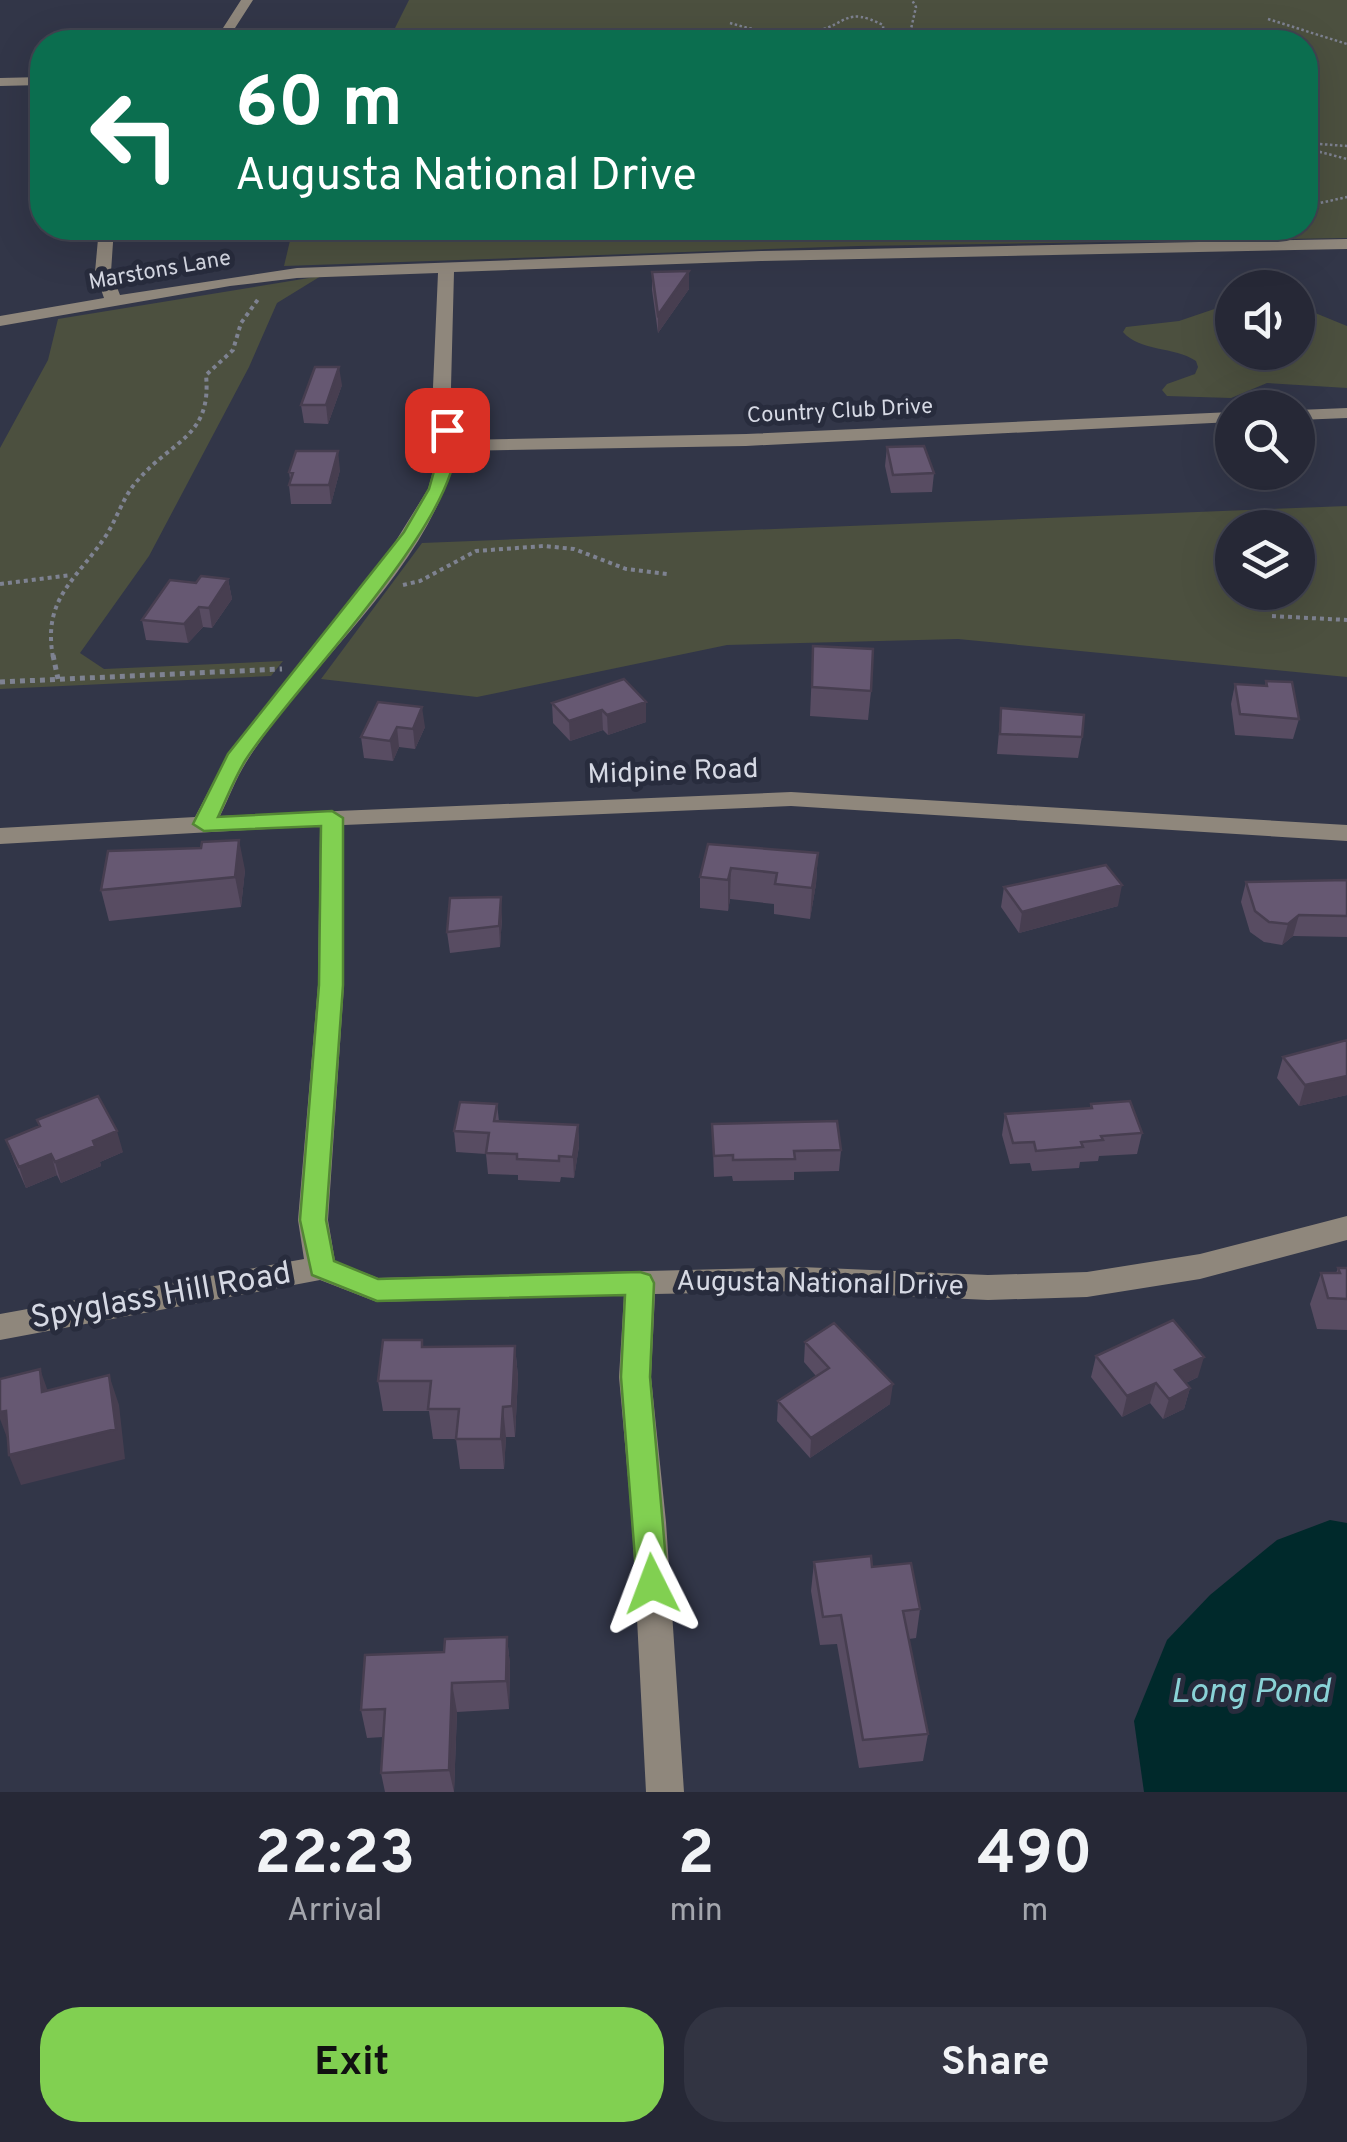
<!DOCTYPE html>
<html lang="en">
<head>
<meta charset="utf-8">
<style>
	body { margin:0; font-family:Overpass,sans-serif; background:#323442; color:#f1f3f6; height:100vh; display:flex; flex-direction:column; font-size:38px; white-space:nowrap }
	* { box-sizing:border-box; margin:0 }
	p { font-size:32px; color:#a4a6ad }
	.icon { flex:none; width:55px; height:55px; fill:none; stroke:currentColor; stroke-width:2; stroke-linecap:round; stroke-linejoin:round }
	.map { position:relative; height:1792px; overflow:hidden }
	.side { display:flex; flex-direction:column; background:#262836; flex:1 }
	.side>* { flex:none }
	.guide { position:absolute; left:30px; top:30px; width:1288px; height:210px; border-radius:40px; box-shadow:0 10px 40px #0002,0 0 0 2px #424451; background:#0b6e4f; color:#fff; overflow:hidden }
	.tools { position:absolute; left:1215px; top:270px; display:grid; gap:20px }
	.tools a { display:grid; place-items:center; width:100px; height:100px; border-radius:50%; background:#262836; box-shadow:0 10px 40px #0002,0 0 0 2px #424451; font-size:50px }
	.pin { position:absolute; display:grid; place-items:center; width:85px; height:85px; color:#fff; margin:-42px; border-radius:20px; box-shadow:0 5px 15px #0006 }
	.me { position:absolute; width:110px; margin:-55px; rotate:357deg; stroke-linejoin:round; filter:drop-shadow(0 0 8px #0008) }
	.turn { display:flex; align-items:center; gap:35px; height:210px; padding:0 40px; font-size:45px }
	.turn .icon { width:130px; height:130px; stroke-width:2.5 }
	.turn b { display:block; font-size:70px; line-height:85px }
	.eta { display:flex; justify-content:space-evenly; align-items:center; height:170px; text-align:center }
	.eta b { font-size:60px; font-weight:700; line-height:70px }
	.action { display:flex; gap:20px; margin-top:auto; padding:20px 40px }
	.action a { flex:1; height:115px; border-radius:40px; background:#81d051; color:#111; font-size:40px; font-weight:700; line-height:115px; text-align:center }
	.action a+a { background:#323442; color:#f1f3f6 }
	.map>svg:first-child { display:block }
	.green { fill:#4c503f; fill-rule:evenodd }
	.water { fill:#00292b }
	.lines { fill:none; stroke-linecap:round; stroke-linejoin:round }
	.path-far2 { stroke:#7e8291; stroke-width:2.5; stroke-dasharray:2.5 2.5; stroke-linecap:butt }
	.path-far1 { stroke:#7e8291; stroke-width:4; stroke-dasharray:4 4; stroke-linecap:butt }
	.path { stroke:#7e8291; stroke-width:5; stroke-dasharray:5 5; stroke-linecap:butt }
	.minor { fill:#8f877c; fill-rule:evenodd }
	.wall { fill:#584c62 }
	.shaded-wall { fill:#473e50 }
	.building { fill:#665872; stroke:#473e50; stroke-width:2.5 }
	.route { fill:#81d051; stroke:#548735; stroke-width:2.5 }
	.labels { text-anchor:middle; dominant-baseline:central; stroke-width:10; stroke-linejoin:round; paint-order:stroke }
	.far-street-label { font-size:22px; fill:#d6d9e4; stroke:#282c3d }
	.street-label { font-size:28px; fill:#d6d9e4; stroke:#282c3d }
	.near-street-label { font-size:32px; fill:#d6d9e4; stroke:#282c3d }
	.near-water-label { font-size:35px; font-style:italic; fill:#89d2d6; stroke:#282c3d }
</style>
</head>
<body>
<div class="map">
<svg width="1347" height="1792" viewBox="0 0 1347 1792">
	<rect width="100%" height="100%" fill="#323648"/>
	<!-- green -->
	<path class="green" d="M409,0h938v238l-488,8 -575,20 9,-38h1012v-186h-917z
		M321,276l-44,27 -28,64 -100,189 -69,97 24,16 179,-8 -12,15 -271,13v-241l48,-88 10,-41z
		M1232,303v49h66v-46l49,20v62l-80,-5 -36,15 -64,-2 -5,-6 5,-6 28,-10 3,-7 -2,-6c-22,-15 -56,-9 -73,-29l3,-5 53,-6z
		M1347,506v171l-389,-38 -231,6 -250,52 -156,-18 101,-136zM1232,528h66v64h-66z"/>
	<!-- water -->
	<path class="water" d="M1330,1520l17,3v269h-203l-10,-71 33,-81 43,-45 67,-55z"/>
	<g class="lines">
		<!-- path-far2 -->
		<path class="path-far2" d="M1268,19l79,25
			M730,23c27,8 58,15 86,8 32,-7 29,-25 67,-6l1,17
			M908,42l8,-35 -4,-7
			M1305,143l42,3
			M1305,148l42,11
			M1311,205l36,-8"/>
		<!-- path-far1 -->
		<path class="path-far1" d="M0,584l71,-9
			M403,585l17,-4 56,-30 68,-5 30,3 52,20 41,5
			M1272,616l75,4
			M53,657c-11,-60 25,-78 54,-123 11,-18 17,-39 31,-54 34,-40 74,-43 68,-105l27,-25 8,-27 18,-25"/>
		<!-- path -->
		<path class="path" d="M53,655l5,24
			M0,682l282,-13"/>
		<!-- minor -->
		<path class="minor" d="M241,0h12l-27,42h-12z
			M42,77v8l-42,1v-8z
			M99,228h15l-3,44 9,23 177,-27 464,-17 586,-12v10l-586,12 -307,11 -3,115 7,53 288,-6 486,-22v10l-486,24 -289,5c-31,124 -144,206 -210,310 -11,17 -18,37 -27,55l571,-24 556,33v16l-556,-35 -447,19v160l-16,235 7,41 43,17 423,-11 187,8 99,-3 113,-18 147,-38v24l-147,39 -113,18 -99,3 -187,-9 -146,3 -4,83 15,145 18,270h-38l-14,-270 -13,-145 5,-82 -247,7 -57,-22 -320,60v-26l304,-55 -6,-39 20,-235 2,-159 -320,18v-16l195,-11 33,-63 151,-186 49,-79 12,-43 -7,-59 5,-114 -141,5 -67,8 -230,40v-10l104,-18 -9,-26z
			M1347,408v10l-49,2v-10z"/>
	</g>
	<!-- wall -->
	<path class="wall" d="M652,272l37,17 -31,44 -6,-43z
		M342,385l-14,39 -24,-1 -3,-18z
		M887,447l47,26 -2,19 -41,1 -6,-27z
		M340,470l-9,34h-40l-2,-19 1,-6 -1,-7z
		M228,579l4,20 -20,29 -9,-1 -15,16 -42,-3 -4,-20 54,-37z
		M813,646l58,45 -3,29 -58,-4z
		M624,679l22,43 -38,13 -5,-5 -33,11 -17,-18 -1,-20z
		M1266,681l33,38 -6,20 -58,-4 -4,-31 4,-20 30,2z
		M378,702l47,25 -10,22 -16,-2 -6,14 -29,-3 -3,-21z
		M1001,708l81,29 -4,21 -81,-4z
		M708,844l110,9 -2,31 -6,35 -36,-5v-10l-44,-5 -2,12 -28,-3v-31z
		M245,870l-4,37 -132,14 -8,-31z
		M1347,880v57l-54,-1 -11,9 -18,-3 -14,-10 -9,-30 5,-20z
		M1004,887l114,19 -99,27 -18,-26z
		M502,918l-2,29 -50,6 -3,-21z
		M1347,1040v55l-48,11 -22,-28 6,-21z
		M497,1104l2,17 79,4 1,21 -5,32 -13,-1 -1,5 -42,-2v-5l-30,-1 -2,-20 -30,-2 -2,-21z
		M1091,1104l51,29 -5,21 -38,2 -1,5 -18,1 -1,6 -47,3 -2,-8 -20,1 -8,-29 3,-21 85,-6z
		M37,1120l86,32 -23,10 1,4 -40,17 -4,-8 -31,13 -12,-27 -8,-21 34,-13z
		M712,1124l129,26 -2,21 -45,1v8l-61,1 -1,-5 -18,1z
		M1338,1268h9v62l-30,-1 -7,-25 11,-31h15z
		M805,1342l85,62 -80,54 -33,-37 1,-20 38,-25 -12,-14z
		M515,1346l3,31 -3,60h-9l-2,32h-44l-4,-30h-23l-4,-28h-46l-5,-30 45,-34z
		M1096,1356l102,21 -12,6 4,5 -6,21 -21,10 -13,-16 -28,14 -31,-40z
		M814,1562l58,5 48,42 -4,29 -7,1 19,95 -5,27 -64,7 -22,-124 -17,1 -9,-54z
		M507,1637l3,28 -1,44 -52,3 -3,80h-69l-4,-19 2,-36 -16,1 -6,-28 83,-58z"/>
	<!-- shaded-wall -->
	<path class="shaded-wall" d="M689,271v18l-31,44v-18z
		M339,367l3,18 -14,39 -2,-19z
		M338,451l2,19 -9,34 -2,-19z
		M228,579l4,20 -20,29 -3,-20z
		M199,607l4,20 -15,16 -4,-19z
		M646,702v20l-38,13 -1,-20z
		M422,707l3,20 -10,22 -2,-20z
		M602,710l1,20 -33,11 -1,-20z
		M397,727l2,20 -6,14 -3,-20z
		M239,840l6,30 -4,37 -6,-30z
		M818,853l-2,31 -6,35 2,-31z
		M731,868l-1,31 -2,12v-31z
		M1122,885l-4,21 -99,27 3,-21z
		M501,897l1,21 -2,29 -1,-21z
		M1299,915l-6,21 -11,9 6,-21z
		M1347,1076v19l-48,11 6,-21z
		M578,1125l1,21 -5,32 -1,-21z
		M117,1131l6,21 -23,10 1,4 -40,17 -6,-21 38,-21z
		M51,1154l6,21 -31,13 -7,-21z
		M515,1346l3,31 -3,60 -3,-31z
		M1204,1357l-6,20 -29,14 6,-21z
		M40,1369l11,31 -9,-8z
		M109,1375l10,30 6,54 -104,26 -12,-30z
		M1156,1383l-6,20 -28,14 5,-21z
		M893,1384l-3,20 -80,54 1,-20z
		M1190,1388l-6,21 -21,10 6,-20z
		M503,1407l3,30 -2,32 -3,-30z
		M6,1411l3,32 -9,-24v-7z
		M507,1637l3,28 -1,44 -3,-28z
		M452,1683l5,29 -3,80 -5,-22z"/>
	<!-- building -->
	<path class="building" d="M689,271l-31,44 -6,-43z
		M315,367h24l-13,38h-25z
		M924,446l10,27 -41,2 -6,-28z
		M296,451h42l-9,34h-40l4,-12 -4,-1z
		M201,576l27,3 -19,29 -10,-1 -15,17 -42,-4 28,-40 26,3z
		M813,646l60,3 -2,42 -59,-4z
		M624,679l22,23 -39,13 -5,-5 -33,11 -17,-18z
		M1266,681l26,1 7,37 -59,-5 -5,-30 32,2z
		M378,702l44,5 -9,22 -16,-2 -7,14 -29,-4z
		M1001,708l83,7 -2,22 -82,-3z
		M239,840l-4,37 -134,13 7,-39 93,-3 1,-6z
		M708,844l110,9 -6,35 -37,-4 2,-11 -46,-5 -3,12 -28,-3z
		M1106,865l16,20 -100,27 -18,-25z
		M1347,880v36l-48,-1 -11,9 -19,-2 -14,-11 -9,-29z
		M501,897l-2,29 -52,6 3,-34z
		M1347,1040v36l-42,9 -22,-28z
		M98,1096l19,35 -24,10 2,5 -40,16 -4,-8 -32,13 -13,-27 34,-14 -3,-6z
		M1130,1101l12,32 -41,3 2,4 -22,2 2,5 -47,4 -2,-9 -21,1 -8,-29 87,-6 -1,-4z
		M460,1102l37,2 -3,17 84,4 -5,32 -14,-1v5l-42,-2v-5l-31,-1 3,-20 -35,-2z
		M837,1121l4,29 -47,1 1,8 -62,1v-5l-19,1 -2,-32z
		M1338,1268h9v31l-19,-1 -7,-25h19z
		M1173,1320l31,37 -29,13 15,18 -21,11 -13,-16 -29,13 -31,-40z
		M834,1323l59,61 -82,54 -33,-37 51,-33 -24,-26z
		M383,1340h39v7l93,-1 -3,60 -9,1 -2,32h-45l3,-30h-31l3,-28h-53z
		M40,1369l2,23 67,-17 7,54 -107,26 -3,-44 -6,1v-33z
		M871,1556l1,11 39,-4 9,46 -17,2 25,123 -65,6 -22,-125 -18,2 -9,-55z
		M507,1637l-1,44 -54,2 -3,87 -68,3 4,-64 -24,1 4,-55 79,-3 1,-13z"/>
	<!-- route -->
	<path class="route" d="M441,426h12c31,73 -168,269 -208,335 -11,18 -18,37 -27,56l114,-6 11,7v167l-17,235 8,41 44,18 262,-7 10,3 4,8 -4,94 18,207 -4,11 -12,4 -11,-4 -4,-11 -16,-207 4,-82 -248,6 -65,-26 -12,-55 19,-235 2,-159 -117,5 -11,-7 35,-70 176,-222 25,-43 12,-43z"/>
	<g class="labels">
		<!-- far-street labels -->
		<g class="far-street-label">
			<text transform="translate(160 271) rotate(-10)">Marstons Lane</text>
			<text transform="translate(840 412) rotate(-3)">Country Club Drive</text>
		</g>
		<!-- street labels -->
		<g class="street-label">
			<text transform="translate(673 773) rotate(-2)">Midpine Road</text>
			<text transform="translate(820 1285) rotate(1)">Augusta National Drive</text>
		</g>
		<!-- near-street labels -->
		<g class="near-street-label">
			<text transform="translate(161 1297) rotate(-10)">Spyglass Hill Road</text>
		</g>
		<!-- near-water labels -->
		<g class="near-water-label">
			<text x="1250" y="1693">Long Pond</text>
		</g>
	</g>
</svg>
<div class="tools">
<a><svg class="icon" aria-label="sound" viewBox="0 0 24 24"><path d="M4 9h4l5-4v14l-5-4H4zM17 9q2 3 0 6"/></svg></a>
<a><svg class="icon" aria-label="search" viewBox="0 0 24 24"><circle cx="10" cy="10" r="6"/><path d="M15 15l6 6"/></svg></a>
<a><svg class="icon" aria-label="layers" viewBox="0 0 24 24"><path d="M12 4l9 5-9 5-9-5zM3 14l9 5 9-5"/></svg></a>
</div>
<div class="pin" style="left:447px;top:430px;background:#d93025"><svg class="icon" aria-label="arrive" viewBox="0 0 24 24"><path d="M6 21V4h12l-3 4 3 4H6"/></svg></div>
<svg class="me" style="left:652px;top:1584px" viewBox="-20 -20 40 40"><path d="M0-17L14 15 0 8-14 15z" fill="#81d051" stroke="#fff" stroke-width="4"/></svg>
<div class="guide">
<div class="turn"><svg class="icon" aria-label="left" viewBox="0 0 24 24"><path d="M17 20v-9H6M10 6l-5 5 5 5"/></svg><div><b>60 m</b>Augusta National Drive</div></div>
</div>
</div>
<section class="side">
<div class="eta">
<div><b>22:23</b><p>Arrival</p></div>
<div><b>2</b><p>min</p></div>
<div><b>490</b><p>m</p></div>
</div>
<div class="action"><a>Exit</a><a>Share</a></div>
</section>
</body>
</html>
